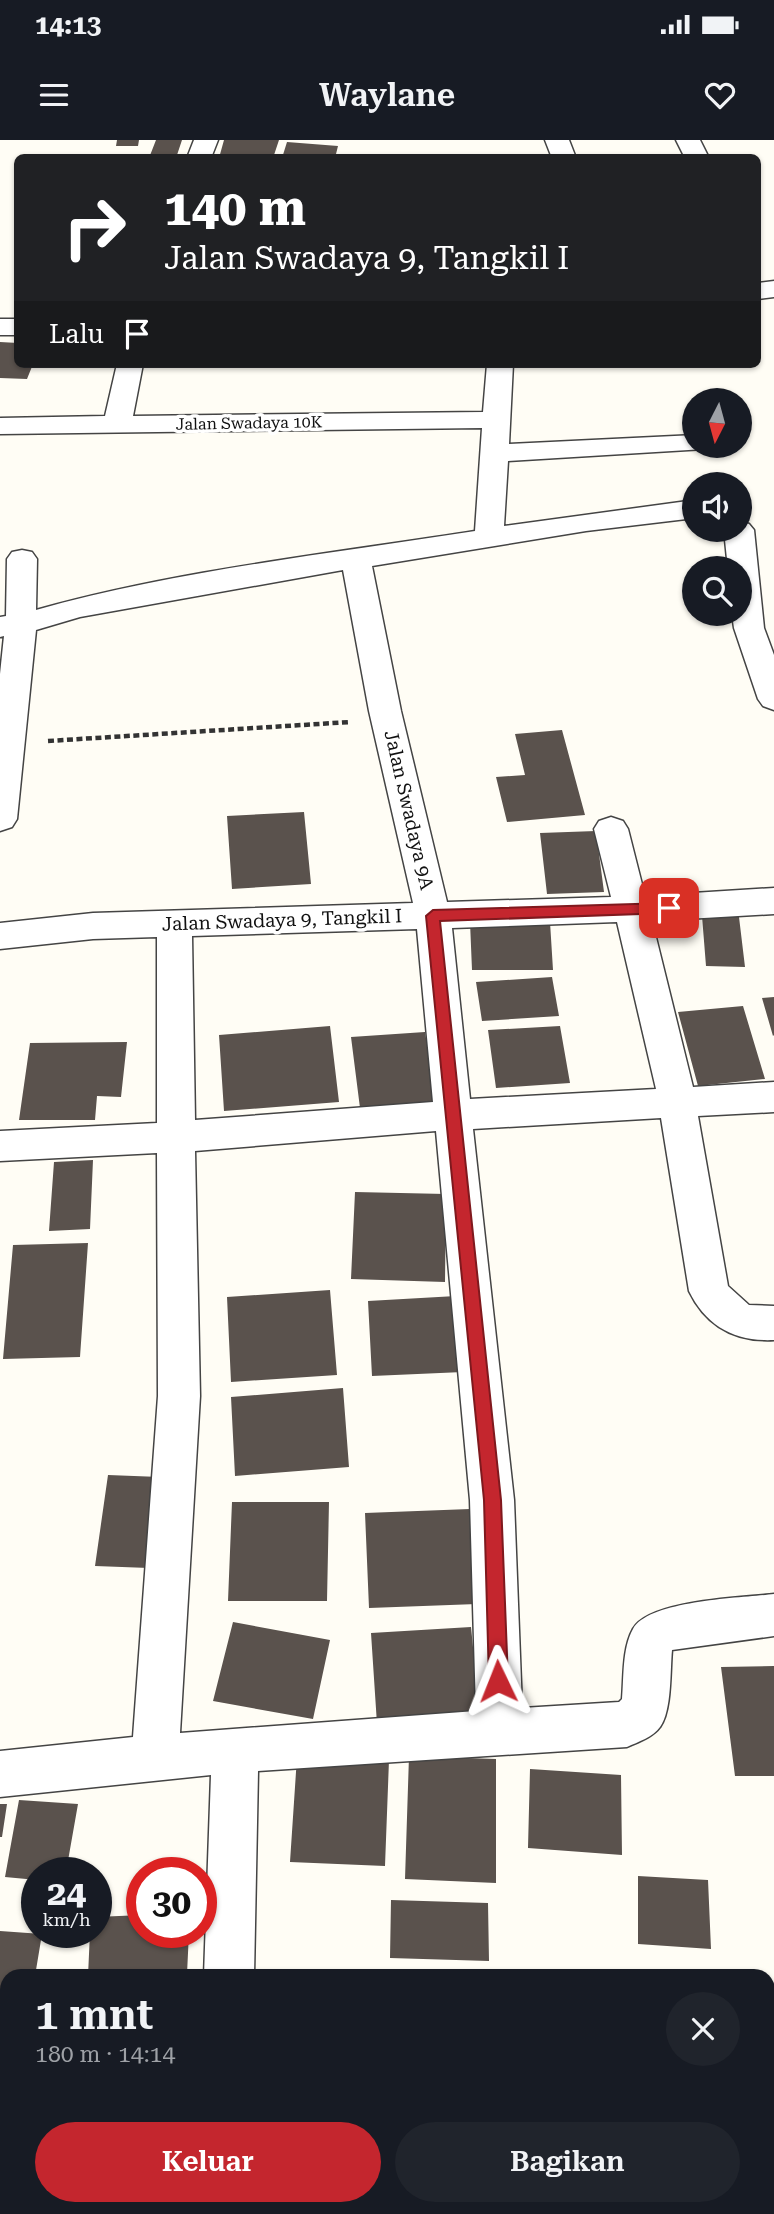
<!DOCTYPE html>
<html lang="id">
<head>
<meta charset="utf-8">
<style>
	body { margin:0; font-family:"Roboto Serif",serif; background:#20242c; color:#f1f3f6; height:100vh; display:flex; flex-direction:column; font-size:26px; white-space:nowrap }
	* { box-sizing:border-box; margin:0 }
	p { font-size:23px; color:#9ea1a6 }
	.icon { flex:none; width:38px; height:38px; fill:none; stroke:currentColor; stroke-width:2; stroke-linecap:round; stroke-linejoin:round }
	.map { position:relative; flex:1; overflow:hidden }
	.panel { position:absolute; left:0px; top:1829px; width:775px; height:247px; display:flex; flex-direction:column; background:#171b24; border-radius:21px 21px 0 0; box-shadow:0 2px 5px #0004 }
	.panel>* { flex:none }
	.banner { position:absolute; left:14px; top:14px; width:747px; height:214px; border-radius:10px; box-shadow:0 2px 5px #0004; background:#202124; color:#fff; overflow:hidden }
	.needle { width:46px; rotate:186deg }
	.buttons { position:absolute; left:682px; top:248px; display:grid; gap:14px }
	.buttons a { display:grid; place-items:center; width:70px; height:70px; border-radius:50%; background:#171b24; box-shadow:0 2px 5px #0004; font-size:35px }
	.speed { position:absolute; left:21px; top:1717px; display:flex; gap:14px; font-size:35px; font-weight:700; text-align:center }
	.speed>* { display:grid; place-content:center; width:91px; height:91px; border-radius:50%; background:#171b24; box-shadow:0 2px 5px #0004; line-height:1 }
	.speed small { font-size:18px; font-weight:400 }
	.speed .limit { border:10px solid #d22; background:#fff; color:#111 }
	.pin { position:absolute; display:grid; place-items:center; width:60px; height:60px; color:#fff; margin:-30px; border-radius:14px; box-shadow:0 4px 10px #0006 }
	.me { position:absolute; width:77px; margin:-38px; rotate:358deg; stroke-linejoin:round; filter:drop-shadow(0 0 5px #0008) }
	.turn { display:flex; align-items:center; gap:24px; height:147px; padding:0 35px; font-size:32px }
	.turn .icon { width:91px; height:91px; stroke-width:2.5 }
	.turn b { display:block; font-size:49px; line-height:60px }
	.then { display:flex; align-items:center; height:66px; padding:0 35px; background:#0003; gap:14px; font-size:26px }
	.round { display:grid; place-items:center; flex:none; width:74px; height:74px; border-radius:37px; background:#20242c }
	.overview { display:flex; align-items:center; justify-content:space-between; height:119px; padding:0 35px }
	h1 { font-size:42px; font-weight:600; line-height:52px }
	.cta { display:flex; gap:14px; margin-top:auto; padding:14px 35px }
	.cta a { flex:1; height:80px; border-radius:42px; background:#c4262e; color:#fff; font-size:28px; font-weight:600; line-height:80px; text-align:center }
	.cta a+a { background:#20242c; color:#f1f3f6 }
	.status { display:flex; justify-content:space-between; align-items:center; height:49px; padding:0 35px; background:#171b24; direction:ltr }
	.status svg { height:19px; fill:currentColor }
	header { display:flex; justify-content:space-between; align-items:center; height:91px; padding:0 35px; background:#171b24; font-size:32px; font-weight:600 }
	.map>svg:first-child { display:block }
	.building { fill:#5a524d }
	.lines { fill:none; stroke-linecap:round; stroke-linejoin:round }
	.minor-casing { stroke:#444; stroke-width:3 }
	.path { stroke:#333; stroke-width:4.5; stroke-dasharray:6 3.5; stroke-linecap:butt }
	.minor { fill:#fff; fill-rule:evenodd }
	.route { fill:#c4262e; stroke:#7f191e; stroke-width:2 }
	.labels { text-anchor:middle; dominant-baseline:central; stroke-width:7; stroke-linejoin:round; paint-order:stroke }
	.far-street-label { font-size:16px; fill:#111; stroke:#fff }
	.street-label { font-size:19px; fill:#111; stroke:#fff }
</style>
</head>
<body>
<div class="status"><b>14:13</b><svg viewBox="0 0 49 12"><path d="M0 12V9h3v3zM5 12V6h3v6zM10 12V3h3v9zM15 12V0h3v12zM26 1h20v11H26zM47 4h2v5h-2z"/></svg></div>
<header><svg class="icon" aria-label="menu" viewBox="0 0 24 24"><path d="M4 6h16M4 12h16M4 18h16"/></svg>Waylane<svg class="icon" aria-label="heart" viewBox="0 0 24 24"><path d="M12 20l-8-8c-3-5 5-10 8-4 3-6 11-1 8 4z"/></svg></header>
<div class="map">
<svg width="774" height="2074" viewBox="0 0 774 2074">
	<rect width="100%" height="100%" fill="#fffdf5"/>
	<!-- building -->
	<path class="building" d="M117,0h22l-1,6h-22z
		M156,0h26l-6,18h-27z
		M224,0h55l-6,18h-54z
		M287,2l51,4 -3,12h-53z
		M0,202l18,1v21h15l-6,15 -27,-1z
		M562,590l23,85 -78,7 -11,-45 29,-2 -10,-41z
		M304,672l7,72 -79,5 -5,-73z
		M596,691l8,61 -57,2 -7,-61z
		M702,776l37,1 6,50 -39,-1z
		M470,782h80l3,48h-81z
		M552,837l7,39 -77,5 -6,-39z
		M774,857v38l-1,1 -11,-38z
		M743,866l22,73 -67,7 -20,-74z
		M330,886l9,76 -115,9 -5,-76z
		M560,886l10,57 -74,5 -8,-58z
		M425,892l11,70 -76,6 -9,-71z
		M127,902l-6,55 -24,-1 -2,24h-76l11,-77z
		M93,1020l-3,69 -41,2 5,-69z
		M355,1052l91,2 -1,88 -94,-3z
		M88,1103l-8,114 -77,2 10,-114z
		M330,1150l7,85 -106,7 -4,-85z
		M456,1156l7,76 -91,4 -4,-75z
		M343,1248l6,79 -114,9 -4,-79z
		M108,1335l52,2 -11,91 -54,-2z
		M232,1362h97l-2,99h-99z
		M470,1369l7,95 -108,4 -4,-95z
		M233,1482l97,18 -17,79 -100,-18z
		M471,1487l9,91 -103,6 -6,-91z
		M774,1526v110h-39l-14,-109z
		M409,1616l87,3v124l-91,-4z
		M297,1617l92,3 -4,106 -95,-4z
		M530,1629l91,6 1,80 -94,-7z
		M19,1660l59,4 -12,68h-29v8l-32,-3z
		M0,1664h7l-5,33h-2z
		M638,1736l70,4 3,69 -73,-5z
		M391,1760l97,3 1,58 -99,-3z
		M142,1775v17h47l-2,42 -99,2 2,-44h6v-15z
		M0,1791l42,3 -7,42h-28v55h-7z"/>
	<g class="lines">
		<!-- minor casing -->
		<g class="minor-casing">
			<path id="minor" d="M194,0h24l-7,18h-24z
				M545,0h24l7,18h-24z
				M676,0h24l9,18h-24z
				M774,141v16l-16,2v-16z
				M0,179h18v16h-18z
				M117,224h26l-10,52 350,-4 4,-48h26l-4,80 186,-9v11h12l-2,3 -197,12 -4,65 191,-26v18l-109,13 -214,35 29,145 46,191 164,-5 -17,-68 5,-8 12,-4 12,4 5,8 17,67 129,-8v26l-122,7 41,166 81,-5v30l-76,4 30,170 21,19 25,1v34c-39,2 -68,-14 -85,-49l-28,-173 -188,11 41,371 8,208 97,-6 3,-3c2,-22 0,-50 11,-70 16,-29 109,-31 141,-35v42l-102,14c-2,20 0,61 -12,77 -7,10 -22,15 -33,20l-369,24 -4,205h-50l7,-201 -211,22v-46l133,-14 25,-341 -1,-243 -157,8v-30l157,-8v-186l-64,2 -93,10v-26l93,-10 320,-10 -44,-192 -26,-141 -263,47 -44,13 -19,189 -5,8 -12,4v-157l4,-38 -4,1v-20l6,-1 1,-57 5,-7 10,-2 10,2 5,7 -1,51c143,-40 293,-56 439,-79l7,-103 -482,6v-16l105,-2zM617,782l39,167 -186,10 -18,-171zM417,789l16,173 -238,18 -3,-184zM436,991l34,369 6,211 -296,22 20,-337 -5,-245z
				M740,381l9,3 5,6 10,98 10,27v55l-11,-4 -5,-7 -24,-71 -2,-14h8v-45h-12l-4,-39h16z
				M768,1964l6,1v52l-6,-1z
				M186,2068h54l-1,6h-54z"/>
		</g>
		<!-- path -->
		<path class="path" d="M48,601l302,-19"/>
		<!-- minor -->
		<use href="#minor" class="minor"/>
	</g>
	<!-- route -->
	<path class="route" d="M669,763l8,5 -8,5 -229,8 61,579 7,181 -3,6 -7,3 -7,-3 -2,-6 -5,-181 -58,-584 7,-6z"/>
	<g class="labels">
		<!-- far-street labels -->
		<g class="far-street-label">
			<text transform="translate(249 283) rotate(-1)">Jalan Swadaya 10K</text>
		</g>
		<!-- street labels -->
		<g class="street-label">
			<text transform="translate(409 670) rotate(77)">Jalan Swadaya 9A</text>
			<text transform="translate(282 780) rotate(-2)">Jalan Swadaya 9, Tangkil I</text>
		</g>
	</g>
</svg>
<div class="buttons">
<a><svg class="needle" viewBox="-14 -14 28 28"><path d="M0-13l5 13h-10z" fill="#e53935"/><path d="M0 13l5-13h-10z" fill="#9ea1a6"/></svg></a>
<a><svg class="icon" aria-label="sound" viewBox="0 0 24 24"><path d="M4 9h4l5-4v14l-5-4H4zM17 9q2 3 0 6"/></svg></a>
<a><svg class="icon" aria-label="search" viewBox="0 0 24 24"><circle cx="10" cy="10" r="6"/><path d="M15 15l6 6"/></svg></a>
</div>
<div class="speed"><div>24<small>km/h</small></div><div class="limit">30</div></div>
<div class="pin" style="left:669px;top:768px;background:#d93025"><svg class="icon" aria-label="arrive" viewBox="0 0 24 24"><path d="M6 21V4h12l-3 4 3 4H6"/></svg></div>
<svg class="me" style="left:498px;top:1541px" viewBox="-20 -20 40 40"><path d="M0-17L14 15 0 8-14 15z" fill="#c4262e" stroke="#fff" stroke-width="4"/></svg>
<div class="banner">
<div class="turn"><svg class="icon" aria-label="right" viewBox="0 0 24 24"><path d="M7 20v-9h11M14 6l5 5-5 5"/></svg><div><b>140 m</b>Jalan Swadaya 9, Tangkil I</div></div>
<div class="then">Lalu<svg class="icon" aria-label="arrive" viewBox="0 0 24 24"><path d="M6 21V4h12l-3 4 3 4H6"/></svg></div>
</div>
<section class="panel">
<div class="overview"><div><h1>1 mnt</h1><p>180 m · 14:14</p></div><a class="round"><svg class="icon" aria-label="close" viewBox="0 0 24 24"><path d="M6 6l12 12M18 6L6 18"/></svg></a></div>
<div class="cta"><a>Keluar</a><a>Bagikan</a></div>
</section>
</div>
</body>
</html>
